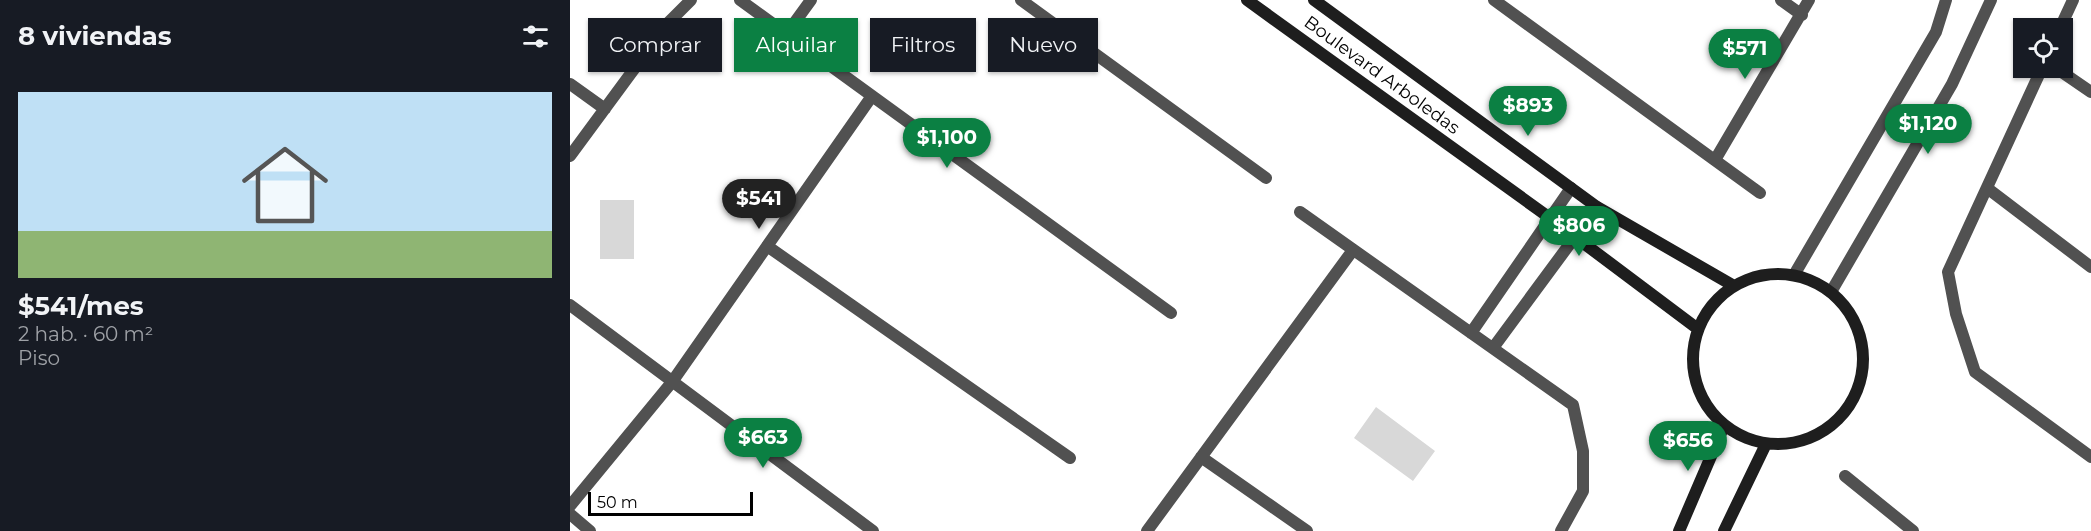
<!DOCTYPE html>
<html lang="es">
<head>
<meta charset="utf-8">
<style>
  body { margin:0; font-family:Montserrat,sans-serif; background:#20242c; color:#f1f3f6; height:100vh; display:flex; flex-direction:column; font-size:22px; white-space:nowrap }
  * { box-sizing:border-box; margin:0 }
  p { font-size:20px; color:#9ea1a6 }
  .icon { flex:none; width:33px; height:33px; fill:none; stroke:currentColor; stroke-width:2; stroke-linecap:round; stroke-linejoin:round }
  .map { position:relative; flex:1; overflow:hidden }
  .panel { display:flex; flex-direction:column; background:#171b24; width:570px }
  .panel>* { flex:none }
  .banner { position:absolute; left:18px; top:18px; width:570px; height:54px; display:flex; gap:12px }
  .tools { position:absolute; left:1443px; top:18px; display:grid; gap:12px }
  .tools a { display:grid; place-items:center; width:60px; height:60px; border-radius:0px; background:#171b24; box-shadow:0 2px 4px #0004; font-size:30px }
  .scale { position:absolute; left:18px; bottom:15px; width:165px; box-sizing:border-box; padding-left:6px; border:3px solid #000; border-top:0; font-size:16px; line-height:21px; white-space:nowrap; color:#000; -webkit-text-stroke:4px #fff; paint-order:stroke }
  .price { position:absolute; translate:-50% -51px; padding:0 14px; border-radius:21px; background:#0b8043; color:#fff; font-size:20px; line-height:39px; filter:drop-shadow(0 2px 3px #0008) }
  .price::after { content:''; position:absolute; left:50%; top:36px; width:18px; height:14px; margin-left:-9px; background:inherit; clip-path:polygon(0 0,100% 0,50% 100%) }
  .price.current { background:#222; color:#fff }
  ul { padding:0; list-style:none }
  li { display:grid; align-content:center; gap:12px; height:318px; padding:0 18px }
  li span { display:grid; place-items:center; height:186px; border-radius:0px; color:#555 }
  li>.icon { margin-inline-start:auto }
  span .icon { width:108px; height:108px; fill:#fffc; stroke-width:1 }
  li b { font-size:26px }
  h2 { display:flex; justify-content:space-between; align-items:center; height:72px; padding:0 18px; font-size:26px }
  .chip { padding:0 21px; border-radius:0px; background:#171b24; box-shadow:0 2px 4px #0004; font-size:21px; line-height:54px }
  .chip.current { background:#0b8043; color:#fff }
  main { display:flex; flex:1; min-height:0 }
  .map>svg:first-child { display:block }
</style>
</head>
<body>
<main>
<section class="panel">
<h2>8 viviendas<svg class="icon" aria-label="filters" viewBox="0 0 24 24"><path d="M4 7h16M4 17h16"/><circle cx="9" cy="7" r="2"/><circle cx="15" cy="17" r="2"/></svg></h2>
<ul>
<li><span style="background:linear-gradient(#bfe0f5 75%,#8fb573 0)"><svg class="icon" aria-label="home" viewBox="0 0 24 24"><path d="M3 11l9-7 9 7M6 9v11h12V9"/></svg></span><div><b>$541/mes</b><p>2 hab. · 60 m²</p><p>Piso</p></div></li>
</ul>
</section>
<div class="map">
<svg width="1521" height="531" viewBox="0 0 1521 531">
  <rect width="100%" height="100%" fill="#fff"/>
  <path fill="#d8d8d8" d="M30 200H64V259H30Z
    M806 407 865 451 843 481 784 438Z"/>
  <g fill="none" stroke-linecap="round" stroke-linejoin="round">
    <path stroke="#515151" stroke-width="12" d="M170 0 601 313
      M451 0 696 178
      M924 0 1190 193
      M1211 0 1232 15
      M1490 28 1503 0
      M217 33 241 0
      M1472 68 1378 272 1386 314 1405 372 1521 457
      M1486 68 1521 92
      M0 84 35 109
      M0 156 98 23 121 0
      M1145 160 1239 0
      M1417 188 1521 267
      M730 212 1003 405 1013 451V491L991 531
      M197 246 500 458
      M1224 275 1366 32 1376 0
      M1261 292 1382 84 1421 0
      M0 305 303 531
      M901 333 1001 188
      M923 348 1027 207
      M631 457 737 531
      M1275 476 1343 531
      M0 506 102 382 302 96
      M0 514 20 531
      M577 531 783 250"/>
    <path stroke="#1e1e1e" stroke-width="12" d="M677 0 980 218 1128 329
      M744 0 1027 207 1164 286
      M1123 359a85 85 0 1 1 170 0a85 85 0 1 1-170 0Z
      M1109 531 1154 426
      M1154 531 1196 444"/>
  </g>
  <g text-anchor="middle" dominant-baseline="central" stroke-width="5" stroke-linejoin="round" paint-order="stroke">
    <g font-size="18" fill="#000" stroke="#fff">
      <text transform="translate(812 75) rotate(36)">Boulevard Arboledas</text>
    </g>
  </g>
</svg>
<div class="tools">
<a><svg class="icon" aria-label="locate" viewBox="0 0 24 24"><circle cx="12" cy="12" r="6"/><path d="M12 2v4M12 18v4M2 12h4M18 12h4"/></svg></a>
</div>
<div class="scale">50 m</div>
<b class="price" style="left:1175px;top:80px">$571</b>
<b class="price" style="left:958px;top:137px">$893</b>
<b class="price" style="left:1358px;top:155px">$1,120</b>
<b class="price" style="left:377px;top:169px">$1,100</b>
<b class="price current" style="left:189px;top:230px">$541</b>
<b class="price" style="left:1009px;top:257px">$806</b>
<b class="price" style="left:193px;top:469px">$663</b>
<b class="price" style="left:1118px;top:472px">$656</b>
<div class="banner">
<a class="chip">Comprar</a>
<a class="chip current">Alquilar</a>
<a class="chip">Filtros</a>
<a class="chip">Nuevo</a>
</div>
</div>
</main>
</body>
</html>
